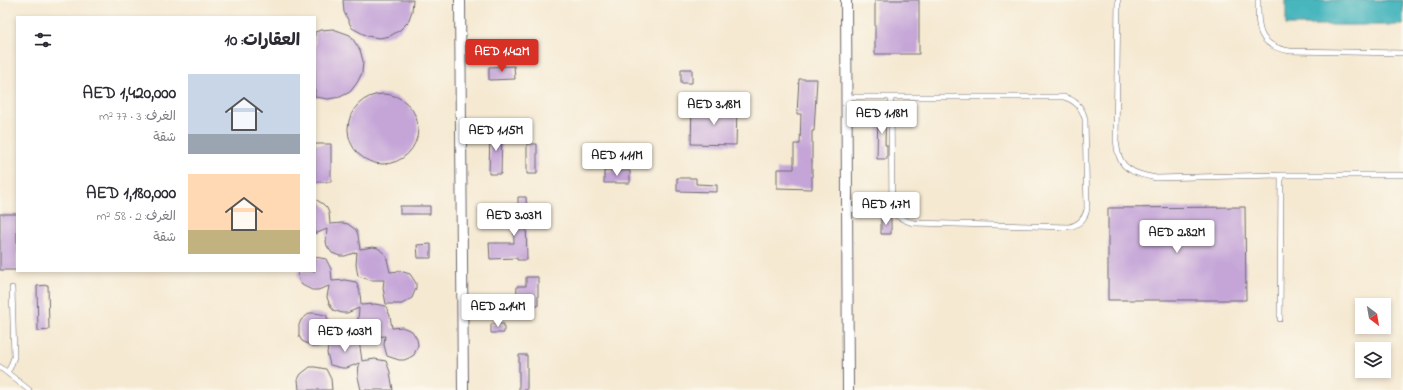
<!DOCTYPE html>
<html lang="ar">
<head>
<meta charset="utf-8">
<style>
  body { margin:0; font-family:"Indie Flower","Playpen Sans Arabic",sans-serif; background:#f2f2f3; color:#2b2b33; direction:rtl; height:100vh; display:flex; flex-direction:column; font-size:15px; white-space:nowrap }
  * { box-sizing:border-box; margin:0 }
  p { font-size:13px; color:#7c7c81 }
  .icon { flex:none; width:22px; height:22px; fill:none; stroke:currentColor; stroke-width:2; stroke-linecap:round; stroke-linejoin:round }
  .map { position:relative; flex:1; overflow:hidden; direction:ltr }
  .drawer { position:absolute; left:16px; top:16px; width:300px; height:256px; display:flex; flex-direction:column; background:#fff; border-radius:0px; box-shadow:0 2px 6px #0003; direction:rtl }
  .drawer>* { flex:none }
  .needle { width:26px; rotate:149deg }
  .fabs { position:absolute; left:1355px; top:298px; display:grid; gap:8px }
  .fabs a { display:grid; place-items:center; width:36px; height:36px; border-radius:0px; background:#fff; box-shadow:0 2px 6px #0003; font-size:20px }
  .price { position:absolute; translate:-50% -34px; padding:0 9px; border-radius:4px; background:#fff; color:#222; font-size:13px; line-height:26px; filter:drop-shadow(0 1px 2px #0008) }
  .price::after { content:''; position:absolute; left:50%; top:24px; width:12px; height:9px; margin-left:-6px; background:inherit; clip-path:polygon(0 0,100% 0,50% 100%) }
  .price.on { background:#d93025; color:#fff }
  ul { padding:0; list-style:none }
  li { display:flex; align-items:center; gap:12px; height:100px; padding:0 16px }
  li span { display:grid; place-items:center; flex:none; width:112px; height:80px; border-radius:0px; color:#555 }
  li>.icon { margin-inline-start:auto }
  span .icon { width:48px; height:48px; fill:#fffc; stroke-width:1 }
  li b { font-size:17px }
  h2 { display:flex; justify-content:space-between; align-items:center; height:48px; padding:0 16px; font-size:17px }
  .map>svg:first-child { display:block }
</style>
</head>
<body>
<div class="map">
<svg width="1403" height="390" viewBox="0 0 1403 390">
  <rect width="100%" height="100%" fill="#fbf7ec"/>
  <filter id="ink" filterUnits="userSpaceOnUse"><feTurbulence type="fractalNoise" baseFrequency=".025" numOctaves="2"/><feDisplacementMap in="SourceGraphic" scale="8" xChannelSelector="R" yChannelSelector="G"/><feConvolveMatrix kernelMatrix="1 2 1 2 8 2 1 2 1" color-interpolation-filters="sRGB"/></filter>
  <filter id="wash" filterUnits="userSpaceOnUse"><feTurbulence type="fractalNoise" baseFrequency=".012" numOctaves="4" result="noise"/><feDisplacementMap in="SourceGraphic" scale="16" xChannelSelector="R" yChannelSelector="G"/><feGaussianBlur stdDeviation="0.9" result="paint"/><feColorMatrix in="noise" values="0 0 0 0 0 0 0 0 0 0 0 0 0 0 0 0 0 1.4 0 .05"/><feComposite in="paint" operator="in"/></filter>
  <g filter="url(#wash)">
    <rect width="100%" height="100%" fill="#f5e9d2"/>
    <path fill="#46b6bd" stroke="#346c7c" d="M1286 0H1403V25H1286Z"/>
    <g id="blocks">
      <path fill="#c5a5d8" d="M343 0H413L412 11 408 22 400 30 390 36 379 38 367 36 352 28 344 12Z
        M875 0H919V54H875Z
        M333 29 350 35 360 50 363 61 362 73 357 83 350 92 340 97 328 99 315 97V32L321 30Z
        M514 66 515 79 489 80V67Z
        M681 69H692V83H681Z
        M799 79H817L814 131H812V189L777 188V169H794V144H800L801 114H797Z
        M348 129a35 35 0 1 1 70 0a35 35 0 1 1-70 0Z
        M692 106 737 107 736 145 691 144Z
        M878 108H886L885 145H887V159H877Z
        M490 129H502L501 174H489Z
        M315 144H331V182H315Z
        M527 144H537V174H527Z
        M604 171H630V183H604Z
        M677 178H696V184L717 185V192L677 191Z
        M518 197H526L527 220H526L527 260H517V258L490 259 489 243H514L513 214H518Z
        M315 199 323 204 327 208 329 213 330 224 343 223 348 224 356 230 358 235 360 249 373 247 378 248 386 255 390 272 400 271 410 274 416 283V288L412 298 402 304H386L383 288 384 280H370L358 276 356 265 357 252 345 256H340L332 253 327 246 326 241 327 229 315 234Z
        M400 206H430V214H400Z
        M1245 207 1246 300H1108V208Z
        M0 214H17V270H0Z
        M881 218H891V234H881Z
        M431 244V258H418L417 245Z
        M315 257 326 259 331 269 332 281 345 280 356 282 360 292 361 305 375 304 386 306 390 316 392 328 402 327 412 331 417 339 418 345 414 355 409 358 404 360H399L387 356 384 345 385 336 372 337 360 333 358 321 359 308 347 313H342L333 310 329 303 327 297 329 286 318 290H312L302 285 299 280 297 271H315Z
        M526 277H538V306L516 307 517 286H526Z
        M48 285 49 330 38 331 37 286Z
        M310 313H315L326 315 331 325 332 337 345 335 356 337 360 347 362 361 375 359 386 361 390 372 393 390H361L358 377 359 363 347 368H342L330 365 327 353 329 342 318 346H312L302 341 299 336V325L301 320Z
        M491 324H504V333H491Z
        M519 355H527V390H519Z
        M310 367H315L326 369 331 379 332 390H299L298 379 301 374Z"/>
    </g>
  </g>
  <g filter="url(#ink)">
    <use href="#blocks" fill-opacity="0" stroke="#6c6870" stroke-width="1"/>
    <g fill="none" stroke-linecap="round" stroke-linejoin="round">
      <defs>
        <path id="service" d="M1118 0 1116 140C1117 145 1117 151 1119 156 1124 172 1142 175 1156 178L1281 175H1403
          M1258 0C1258 28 1257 46 1290 51L1403 53
          M846 97H1064C1075 100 1082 107 1085 119L1087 209C1085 219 1079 225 1069 227L914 223C903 221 896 214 886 211L846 209
          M891 97 892 213
          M1280 319 1281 175
          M0 367 29 390
          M7 372 10 368 14 357 12 288"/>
        <path id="minor" d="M460 0 463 390
          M846 0 848 390"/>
      </defs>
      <use href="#service" stroke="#6c6870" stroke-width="6"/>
      <use href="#minor" stroke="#6c6870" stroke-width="12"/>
      <use href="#service" stroke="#fff" stroke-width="5"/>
      <use href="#minor" stroke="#fff" stroke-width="10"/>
    </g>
  </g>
</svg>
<div class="fabs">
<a><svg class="needle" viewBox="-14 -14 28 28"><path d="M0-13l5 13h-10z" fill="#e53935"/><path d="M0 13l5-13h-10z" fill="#7c7c81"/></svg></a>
<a><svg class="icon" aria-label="layers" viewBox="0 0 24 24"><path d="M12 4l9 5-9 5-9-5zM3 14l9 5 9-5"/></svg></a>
</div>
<b class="price on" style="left:502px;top:73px">AED 1.42M</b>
<b class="price" style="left:714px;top:126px">AED 3.18M</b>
<b class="price" style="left:882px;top:135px">AED 1.18M</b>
<b class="price" style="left:496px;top:152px">AED 1.15M</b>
<b class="price" style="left:617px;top:177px">AED 1.11M</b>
<b class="price" style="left:886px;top:226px">AED 1.7M</b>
<b class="price" style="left:514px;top:237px">AED 3.03M</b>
<b class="price" style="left:1177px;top:254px">AED 2.82M</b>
<b class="price" style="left:498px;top:328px">AED 2.14M</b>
<b class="price" style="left:345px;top:353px">AED 1.03M</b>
<section class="drawer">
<h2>العقارات: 10<svg class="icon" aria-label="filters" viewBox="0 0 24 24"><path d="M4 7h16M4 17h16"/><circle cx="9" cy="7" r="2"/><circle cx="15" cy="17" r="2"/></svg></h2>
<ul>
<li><span style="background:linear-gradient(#c9d6e8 75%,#9aa5b1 0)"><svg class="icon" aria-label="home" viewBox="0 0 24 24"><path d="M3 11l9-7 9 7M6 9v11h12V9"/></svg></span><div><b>AED 1,420,000</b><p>الغرف: 3 · 77 m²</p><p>شقة</p></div></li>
<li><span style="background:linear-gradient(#ffd9b3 70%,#c2b280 0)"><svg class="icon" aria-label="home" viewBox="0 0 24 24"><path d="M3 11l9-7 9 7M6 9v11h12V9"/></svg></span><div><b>AED 1,180,000</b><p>الغرف: 2 · 58 m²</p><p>شقة</p></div></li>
</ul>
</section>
</div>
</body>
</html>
